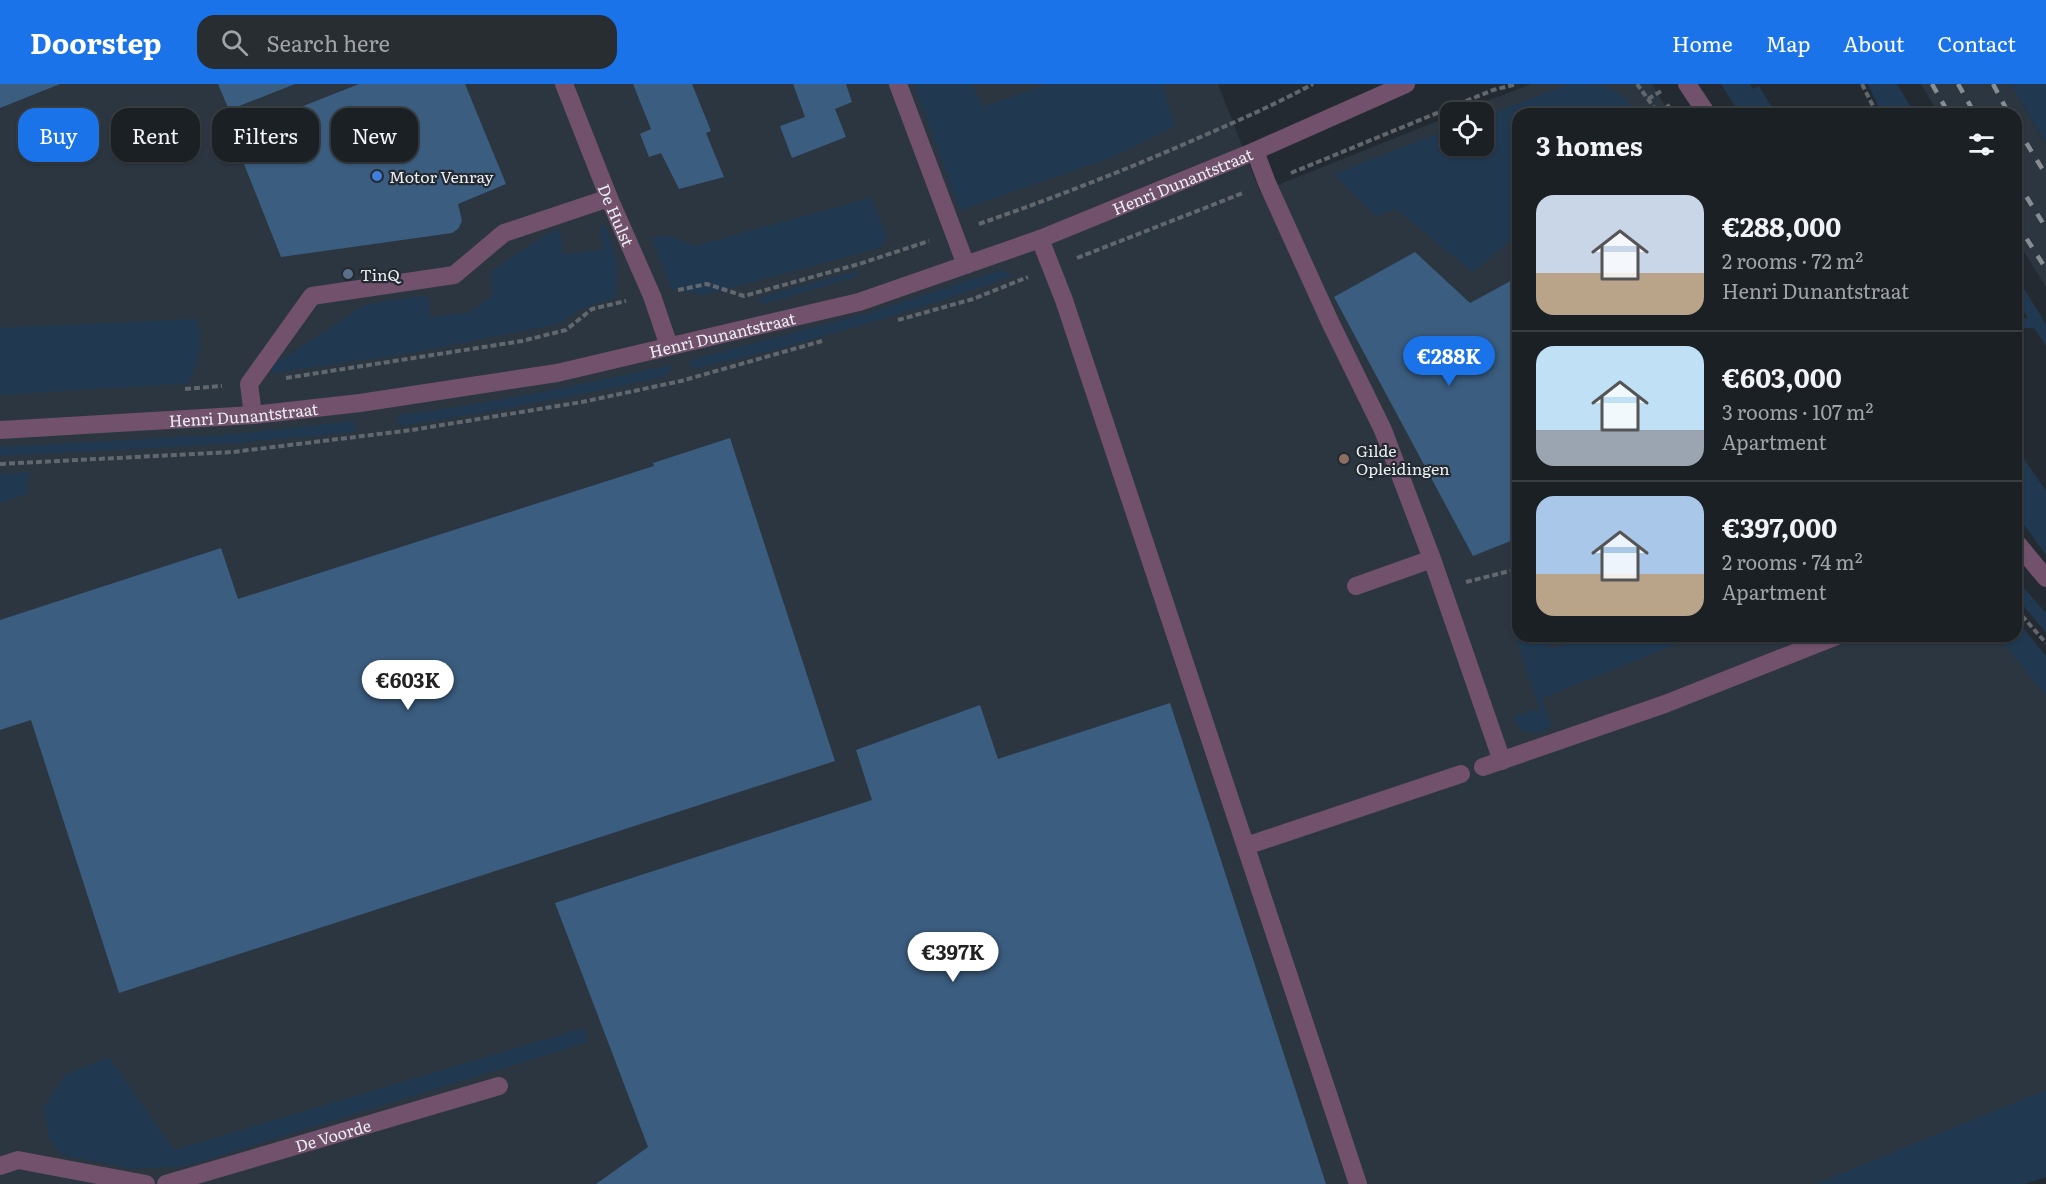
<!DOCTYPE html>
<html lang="en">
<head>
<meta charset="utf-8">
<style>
  body { margin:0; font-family:Literata,serif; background:#282d32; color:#f1f3f6; height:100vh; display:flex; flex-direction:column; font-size:22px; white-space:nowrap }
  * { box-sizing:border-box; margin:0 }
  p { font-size:20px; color:#a0a3a7 }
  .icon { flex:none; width:33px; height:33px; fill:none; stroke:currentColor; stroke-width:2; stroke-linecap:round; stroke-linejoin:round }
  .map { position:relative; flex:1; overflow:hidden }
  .panel { position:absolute; left:1512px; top:24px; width:510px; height:534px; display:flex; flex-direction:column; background:#1b2025; border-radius:18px; box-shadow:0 2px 4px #0004,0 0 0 2px #393e42 }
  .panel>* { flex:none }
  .top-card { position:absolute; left:18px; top:24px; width:570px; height:54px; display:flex; gap:12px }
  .fabs { position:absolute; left:1440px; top:18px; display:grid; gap:12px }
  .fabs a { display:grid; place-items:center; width:54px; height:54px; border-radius:12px; background:#1b2025; box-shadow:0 2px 4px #0004,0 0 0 2px #393e42; font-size:30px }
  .price { position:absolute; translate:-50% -51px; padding:0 14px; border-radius:21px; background:#fff; color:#222; font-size:20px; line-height:39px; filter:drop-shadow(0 2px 3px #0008) }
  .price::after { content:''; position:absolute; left:50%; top:36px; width:18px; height:14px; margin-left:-9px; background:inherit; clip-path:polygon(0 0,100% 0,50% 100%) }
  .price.on { background:#1a73e8; color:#fff }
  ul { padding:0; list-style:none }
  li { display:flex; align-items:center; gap:18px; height:150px; padding:0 24px }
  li+li { border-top:2px solid #393e42 }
  li span { display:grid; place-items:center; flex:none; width:168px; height:120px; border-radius:18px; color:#555 }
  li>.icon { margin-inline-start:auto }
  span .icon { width:72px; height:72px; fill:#fffc; stroke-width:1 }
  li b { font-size:26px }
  h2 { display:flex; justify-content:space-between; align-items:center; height:72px; padding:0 24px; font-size:26px }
  .chip { padding:0 21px; border-radius:18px; background:#1b2025; box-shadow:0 2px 4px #0004,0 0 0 2px #393e42; font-size:21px; line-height:54px }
  .chip.on { background:#1a73e8; color:#fff }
  header { display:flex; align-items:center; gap:36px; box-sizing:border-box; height:84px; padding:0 30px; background:#1a73e8; color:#fff }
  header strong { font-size:28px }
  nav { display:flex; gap:33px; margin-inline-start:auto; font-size:21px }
  .search { width:420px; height:54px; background:#282d32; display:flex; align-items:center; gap:15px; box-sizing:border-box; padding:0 21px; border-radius:18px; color:#a0a3a7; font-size:22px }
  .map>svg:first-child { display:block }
</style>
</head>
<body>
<header>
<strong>Doorstep</strong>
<div class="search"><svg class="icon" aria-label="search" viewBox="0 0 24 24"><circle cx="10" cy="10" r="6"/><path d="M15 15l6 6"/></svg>Search here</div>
<nav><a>Home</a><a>Map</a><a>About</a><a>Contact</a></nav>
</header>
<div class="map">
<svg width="2046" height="1100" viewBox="0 0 2046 1100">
  <rect width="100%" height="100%" fill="#242a31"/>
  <path fill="#2b3641" d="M0 0H1218L1260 108 1450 32V62H1484V28H1459L1531 0H1652L1670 30H1518V552H2007L2046 594V1071L1968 1100H0Z
    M1921 0H2011L2046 60V203L2016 155V30H1939Z"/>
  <path fill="#203951" d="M914 0H972L983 23 1047 0H1162L1175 42 1110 74 960 126Z
    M1569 0C1605 0 1616 0 1637 30H1518V150L1473 188 1396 125 1376 132 1334 90 1450 45V62H1484V33Z
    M1721 0H1750L1753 5 1759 2 1776 30H1740Z
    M1868 0H1897L1915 30H1882Z
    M2011 0H2046V60Z
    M870 114 887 152 880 164 703 211 671 205 652 155 666 151 695 162Z
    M600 141H605C615 169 621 185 614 215L600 218 581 225 558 240 410 269 273 289 271 282 363 222 390 216 428 212 430 233 468 229 493 211 491 187 546 151 560 145 563 170 603 166Z
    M861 186 856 193 759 221 761 213Z
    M1001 186 1014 191C909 229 801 261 692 285L690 276 872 228Z
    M2016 192 2046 240V262L2034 244H2016V235L2028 234 2016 215Z
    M197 235C203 261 199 275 189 299L0 311V244Z
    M673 281 668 291C580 313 489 327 399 342L398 331C491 320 582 300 673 281Z
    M354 337 356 348 224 360 0 372V363L236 350Z
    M2016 363 2046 407V471L2016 430Z
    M29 388 26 410 0 419V390Z
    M2016 504H2024L2046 529V549L2016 513Z
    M2016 535 2046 572V612L1997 552H2016Z
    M1537 552H1546L1551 565 1585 554V552H1697L1542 614 1552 642 1539 649 1521 647 1513 633 1540 625 1517 557Z
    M584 944 588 958 186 1082 133 1085 62 1071 49 1055 44 1023 65 991 109 973 174 1066Z
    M2046 1006V1093L2025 1100H1816Z"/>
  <path fill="#3b5d7f" d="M0 0H60L0 24Z
    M218 0H295L229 26Z
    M359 0H465L506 100 458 120 462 137 458 145 452 149 281 173 238 65 216 74 210 59Z
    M633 0H692L711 47 706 49 724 93 679 105 661 69 649 73 640 50 651 45Z
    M793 0H846L852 18 835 25 846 53 792 74 780 42 805 33Z
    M1415 168 1470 219 1518 193V454L1473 472 1334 213Z
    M730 354 835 677 119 909 31 636 0 646V536L221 464 238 515 654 382 653 379Z
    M1170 619 1326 1100H596L648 1063 555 819 872 716 856 666 980 621 998 675Z"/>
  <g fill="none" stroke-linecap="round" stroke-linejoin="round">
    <path stroke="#62676d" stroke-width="4" stroke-dasharray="6 3" stroke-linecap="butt" d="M1637 0 1658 29
      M1862 0 1877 30
      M1648 15 1663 6
      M1658 29 1670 21
      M1291 89 1493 6 1517 0
      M979 140C1056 113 1131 84 1205 51 1242 35 1278 19 1313 0
      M1077 174 1243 109
      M678 206 707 200 744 212 859 180 929 157
      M898 236 973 215 1028 193
      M286 294 522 257 566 246 592 225 626 217
      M185 305 222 302
      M0 380 233 368 412 346 582 318 681 297 822 257
      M1466 498 1518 485
      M2016 525 2046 559"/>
    <path stroke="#71516b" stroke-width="18" d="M898 0 966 181
      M1255 67 1267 99 1331 240 1383 346 1432 475 1502 677
      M1040 155 1064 216 1358 1100
      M253 331 249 300 312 212 454 191 504 149 609 114
      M1356 502 1432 475
      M1483 683 1665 620 1837 552
      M1246 762 1461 690"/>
    <g stroke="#71516b" stroke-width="18">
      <path id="s1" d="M564 0 609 114 652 212 669 262"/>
      <path d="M1687 0 1707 30"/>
      <path d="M2016 458 2046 494"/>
      <path d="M0 1082 18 1076 146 1100"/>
      <path id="s2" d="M166 1100 499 1002"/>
    </g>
    <path stroke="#71516b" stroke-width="18" id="s3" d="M0 346 253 331 360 319 557 289 859 218 1040 155 1255 67 1406 0"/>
    <path stroke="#878d92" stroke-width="4.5" stroke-dasharray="10 10" stroke-linecap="butt" d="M1932 0 1949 30
      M1958 0 1975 30
      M1993 0 2009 30
      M2016 42 2046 91
      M2016 96 2046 144
      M2016 138 2046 185"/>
  </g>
  <circle fill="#3f7fe0" stroke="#242a31" stroke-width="2" cx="377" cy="92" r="6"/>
  <circle fill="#5c6f8a" stroke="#242a31" stroke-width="2" cx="348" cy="190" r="6"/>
  <circle fill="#8d6e63" stroke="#242a31" stroke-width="2" cx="1344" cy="375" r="6"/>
  <g text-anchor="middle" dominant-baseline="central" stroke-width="4.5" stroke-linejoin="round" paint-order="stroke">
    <g font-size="16" fill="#e9eef2" stroke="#242a31" text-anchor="start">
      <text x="389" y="92">Motor Venray</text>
      <text x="360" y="190">TinQ</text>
      <text x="1356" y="366">Gilde<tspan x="1356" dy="18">Opleidingen</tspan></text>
    </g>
    <g font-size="16" fill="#e9eef2" stroke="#242a31">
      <text stroke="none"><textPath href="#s3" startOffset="1216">Henri Dunantstraat</textPath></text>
      <text stroke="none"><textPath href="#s1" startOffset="141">De Hulst</textPath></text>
      <text stroke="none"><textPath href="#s3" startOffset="730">Henri Dunantstraat</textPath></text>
      <text stroke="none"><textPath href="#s3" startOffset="244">Henri Dunantstraat</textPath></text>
      <text stroke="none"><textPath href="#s2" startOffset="174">De Voorde</textPath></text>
    </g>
  </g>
</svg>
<div class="fabs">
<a><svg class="icon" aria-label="locate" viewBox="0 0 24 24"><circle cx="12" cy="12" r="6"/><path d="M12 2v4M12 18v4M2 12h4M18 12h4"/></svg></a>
</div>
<b class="price on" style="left:1449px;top:303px">€288K</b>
<b class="price" style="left:408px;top:627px">€603K</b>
<b class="price" style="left:953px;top:899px">€397K</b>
<div class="top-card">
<a class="chip on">Buy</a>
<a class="chip">Rent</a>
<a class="chip">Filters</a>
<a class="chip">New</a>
</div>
<section class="panel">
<h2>3 homes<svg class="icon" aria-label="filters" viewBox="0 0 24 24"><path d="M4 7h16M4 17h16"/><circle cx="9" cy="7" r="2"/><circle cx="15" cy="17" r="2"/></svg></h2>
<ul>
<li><span style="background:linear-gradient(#c9d6e8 65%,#b9a48a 0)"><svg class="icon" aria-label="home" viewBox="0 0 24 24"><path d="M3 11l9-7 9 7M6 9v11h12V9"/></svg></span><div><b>€288,000</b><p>2 rooms · 72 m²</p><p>Henri Dunantstraat</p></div></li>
<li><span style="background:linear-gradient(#bfe0f5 70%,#9aa5b1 0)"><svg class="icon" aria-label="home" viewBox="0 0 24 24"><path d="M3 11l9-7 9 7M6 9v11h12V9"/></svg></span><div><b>€603,000</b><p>3 rooms · 107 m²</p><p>Apartment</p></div></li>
<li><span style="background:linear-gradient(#a9c7e8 65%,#b9a48a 0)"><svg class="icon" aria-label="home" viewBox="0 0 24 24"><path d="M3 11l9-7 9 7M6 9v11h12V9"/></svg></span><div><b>€397,000</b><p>2 rooms · 74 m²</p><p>Apartment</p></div></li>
</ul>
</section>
</div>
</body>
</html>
